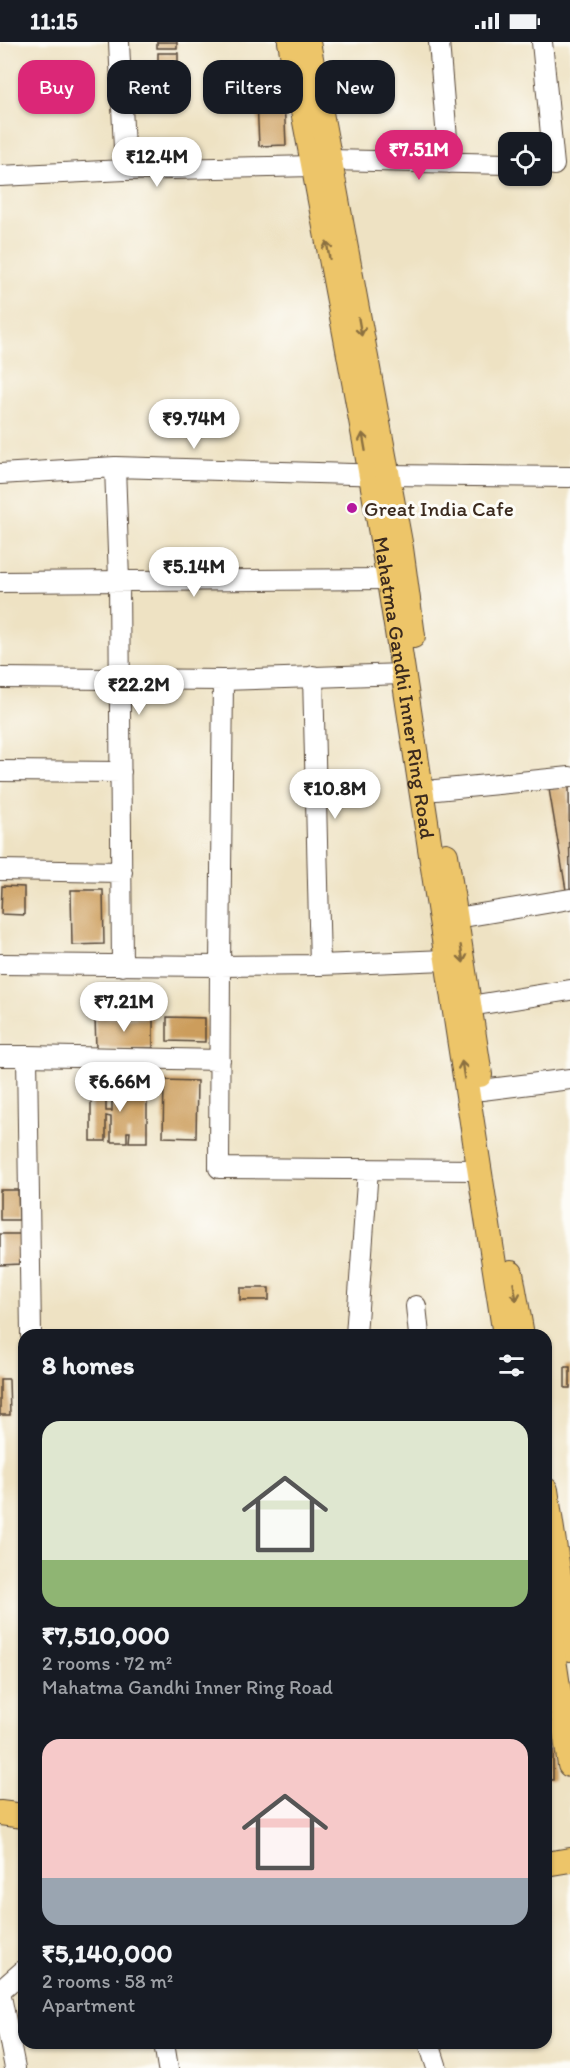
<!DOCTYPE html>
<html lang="en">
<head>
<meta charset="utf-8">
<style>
  body { margin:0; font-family:Itim,sans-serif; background:#242831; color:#f1f3f6; height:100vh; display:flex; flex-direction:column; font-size:22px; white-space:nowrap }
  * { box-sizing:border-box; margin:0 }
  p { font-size:20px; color:#9ea1a6 }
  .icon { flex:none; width:33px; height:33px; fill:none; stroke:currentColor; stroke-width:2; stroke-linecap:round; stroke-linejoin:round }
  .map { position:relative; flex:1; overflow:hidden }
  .sheet { position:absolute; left:18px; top:1287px; width:534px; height:720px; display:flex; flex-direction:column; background:#171b24; border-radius:18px; box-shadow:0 2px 4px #0004 }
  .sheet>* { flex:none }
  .guide { position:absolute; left:18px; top:18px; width:534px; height:54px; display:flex; gap:12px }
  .tools { position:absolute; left:498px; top:90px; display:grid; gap:12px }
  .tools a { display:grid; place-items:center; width:54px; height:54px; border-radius:12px; background:#171b24; box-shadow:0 2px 4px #0004; font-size:30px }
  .price { position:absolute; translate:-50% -51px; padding:0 14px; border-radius:21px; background:#fff; color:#222; font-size:20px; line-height:39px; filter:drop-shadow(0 2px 3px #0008) }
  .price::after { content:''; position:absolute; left:50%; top:36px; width:18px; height:14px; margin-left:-9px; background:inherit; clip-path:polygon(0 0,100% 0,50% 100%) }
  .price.on { background:#db2777; color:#fff }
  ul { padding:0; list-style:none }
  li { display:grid; align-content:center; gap:12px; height:318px; padding:0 24px }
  li span { display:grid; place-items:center; height:186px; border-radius:18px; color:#555 }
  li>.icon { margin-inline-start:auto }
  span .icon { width:108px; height:108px; fill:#fffc; stroke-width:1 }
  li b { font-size:26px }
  h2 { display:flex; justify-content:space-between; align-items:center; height:72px; padding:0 24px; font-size:26px }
  .chip { padding:0 21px; border-radius:18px; background:#171b24; box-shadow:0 2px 4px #0004; font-size:21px; line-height:54px }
  .chip.on { background:#db2777; color:#fff }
  .status { display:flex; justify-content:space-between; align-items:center; height:42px; padding:0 30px; background:#171b24; direction:ltr }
  .status svg { height:16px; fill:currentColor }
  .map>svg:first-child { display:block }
</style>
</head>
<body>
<div class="status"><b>11:15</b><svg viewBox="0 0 49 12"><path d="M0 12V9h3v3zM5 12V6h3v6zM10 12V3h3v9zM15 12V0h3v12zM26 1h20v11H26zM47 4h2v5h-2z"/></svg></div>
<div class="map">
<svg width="570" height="2026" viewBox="0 0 570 2026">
  <rect width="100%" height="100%" fill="#fdfcf7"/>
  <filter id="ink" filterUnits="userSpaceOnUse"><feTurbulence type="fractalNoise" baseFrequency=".0167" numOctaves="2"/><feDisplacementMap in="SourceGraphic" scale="12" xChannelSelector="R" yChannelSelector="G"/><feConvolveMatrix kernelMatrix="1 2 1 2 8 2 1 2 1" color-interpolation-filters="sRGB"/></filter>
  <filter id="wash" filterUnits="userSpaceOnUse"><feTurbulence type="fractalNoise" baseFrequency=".008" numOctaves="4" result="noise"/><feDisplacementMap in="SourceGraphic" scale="24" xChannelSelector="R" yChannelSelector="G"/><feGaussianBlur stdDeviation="1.35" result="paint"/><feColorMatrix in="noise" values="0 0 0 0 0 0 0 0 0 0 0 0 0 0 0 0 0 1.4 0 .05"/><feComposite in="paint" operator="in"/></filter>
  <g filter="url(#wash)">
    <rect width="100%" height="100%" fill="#eee2c3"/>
    <g id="blocks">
      <path fill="#cc9d5b" d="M157 0H177V6H157Z
        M158 11H178V28L158 29Z
        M284 56 286 103 259 104 257 57Z
        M569 744 570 847 566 848 549 747Z
        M2 844 24 845V873L1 872Z
        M71 848H103L104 902 72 903Z
        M167 975 205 976V1000L167 999Z
        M95 976H153V1006H96Z
        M164 1038 197 1039 196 1096 163 1095Z
        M91 1043H106V1069H112V1043H128V1047H130V1043H147V1100H129L130 1090H127V1100H111V1075L106 1074V1099H91Z
        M0 1148H18L19 1178H0Z
        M0 1192H21V1222L0 1223Z
        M240 1246H269V1258H240Z
        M565 1325H570V1346H565Z
        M0 1337H9L10 1373H0Z
        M546 1665 551 1694 546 1695Z
        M546 1708H553V1738H546Z"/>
    </g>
  </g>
  <g filter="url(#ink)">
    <use href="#blocks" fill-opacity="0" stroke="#564637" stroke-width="1.5"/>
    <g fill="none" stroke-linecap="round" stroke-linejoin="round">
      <defs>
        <path id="minor" d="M119 0 125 128
          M439 0 449 121
          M542 0 554 123
          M330 118 508 122
          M0 134 125 128 313 124
          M115 425 119 538 122 924
          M0 432 115 425 387 433 570 435
          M0 540 387 537
          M313 634 320 923
          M0 636 223 638 220 924 0 922
          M223 638 403 632
          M0 729 121 730
          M436 748 570 735
          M0 828 122 830
          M457 876 570 857
          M446 918 320 923 220 924 219 1126 478 1128
          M470 964 570 948
          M0 1014H27
          M482 1048 570 1037
          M416 1264 419 1293
          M31 1293 27 1014 220 1018
          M356 1293 368 1127
          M0 1949 15 2026
          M0 1949 24 1928
          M164 2001 168 2026
          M429 2001 437 2026"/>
        <g id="major">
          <path id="s1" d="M290 0C327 198 367 397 398 596 434 828 468 1061 505 1293"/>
          <path d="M308 0 401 506 413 594"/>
          <path d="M446 813 480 1033"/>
          <path d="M511 1231 522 1293"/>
          <path d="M546 1448 570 1607"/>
          <path d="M546 1565 570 1723"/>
          <path d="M0 1771 24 1774"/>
          <path d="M546 1822 570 1818"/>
        </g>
      </defs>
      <use href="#minor" stroke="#564637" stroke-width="22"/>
      <use href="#major" stroke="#564637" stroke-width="26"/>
      <use href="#minor" stroke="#fff" stroke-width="20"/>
      <use href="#major" stroke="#edc569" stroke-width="24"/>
    </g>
    <defs><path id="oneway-shaft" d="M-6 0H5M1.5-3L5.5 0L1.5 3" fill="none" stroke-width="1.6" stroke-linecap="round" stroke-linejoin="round" transform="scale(1.5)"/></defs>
    <g stroke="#8b7040">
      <use href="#oneway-shaft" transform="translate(328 208) rotate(-100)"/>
      <use href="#oneway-shaft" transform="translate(360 285) rotate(80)"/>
      <use href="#oneway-shaft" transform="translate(364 400) rotate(-100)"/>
      <use href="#oneway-shaft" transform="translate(462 912) rotate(81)"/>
      <use href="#oneway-shaft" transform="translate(463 1028) rotate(-99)"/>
      <use href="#oneway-shaft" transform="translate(515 1250) rotate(80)"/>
    </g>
  </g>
  <circle fill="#b5179e" stroke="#fdfcf7" stroke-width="2" cx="352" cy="466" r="6"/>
  <g text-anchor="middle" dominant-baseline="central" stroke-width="6" stroke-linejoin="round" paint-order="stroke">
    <g font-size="21" fill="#3b2a1e" stroke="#fdfcf7" text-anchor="start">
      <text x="364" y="466">Great India Cafe</text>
    </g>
    <g font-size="21" fill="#3b2a1e" stroke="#fdfcf7">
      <text stroke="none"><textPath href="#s1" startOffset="656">Mahatma Gandhi Inner Ring Road</textPath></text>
    </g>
  </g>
</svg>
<div class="tools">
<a><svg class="icon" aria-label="locate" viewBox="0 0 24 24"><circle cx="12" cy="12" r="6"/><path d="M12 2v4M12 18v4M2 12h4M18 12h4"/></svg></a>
</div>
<b class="price on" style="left:419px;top:139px">₹7.51M</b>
<b class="price" style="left:157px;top:146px">₹12.4M</b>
<b class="price" style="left:194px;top:408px">₹9.74M</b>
<b class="price" style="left:194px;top:556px">₹5.14M</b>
<b class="price" style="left:139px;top:674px">₹22.2M</b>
<b class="price" style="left:335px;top:778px">₹10.8M</b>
<b class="price" style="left:124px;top:991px">₹7.21M</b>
<b class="price" style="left:120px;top:1071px">₹6.66M</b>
<div class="guide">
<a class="chip on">Buy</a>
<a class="chip">Rent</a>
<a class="chip">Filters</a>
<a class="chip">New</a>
</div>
<section class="sheet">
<h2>8 homes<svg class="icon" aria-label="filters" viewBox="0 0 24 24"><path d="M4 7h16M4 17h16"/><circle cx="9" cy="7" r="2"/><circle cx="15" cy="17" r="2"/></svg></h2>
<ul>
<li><span style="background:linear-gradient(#dfe7d0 75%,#8fb573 0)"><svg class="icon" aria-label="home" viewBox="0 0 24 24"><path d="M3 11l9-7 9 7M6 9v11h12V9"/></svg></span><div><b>₹7,510,000</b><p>2 rooms · 72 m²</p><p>Mahatma Gandhi Inner Ring Road</p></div></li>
<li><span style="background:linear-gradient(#f6c9c9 75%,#9aa5b1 0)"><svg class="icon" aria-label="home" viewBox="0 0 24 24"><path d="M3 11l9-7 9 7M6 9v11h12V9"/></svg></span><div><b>₹5,140,000</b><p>2 rooms · 58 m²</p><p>Apartment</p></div></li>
</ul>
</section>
</div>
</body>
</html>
